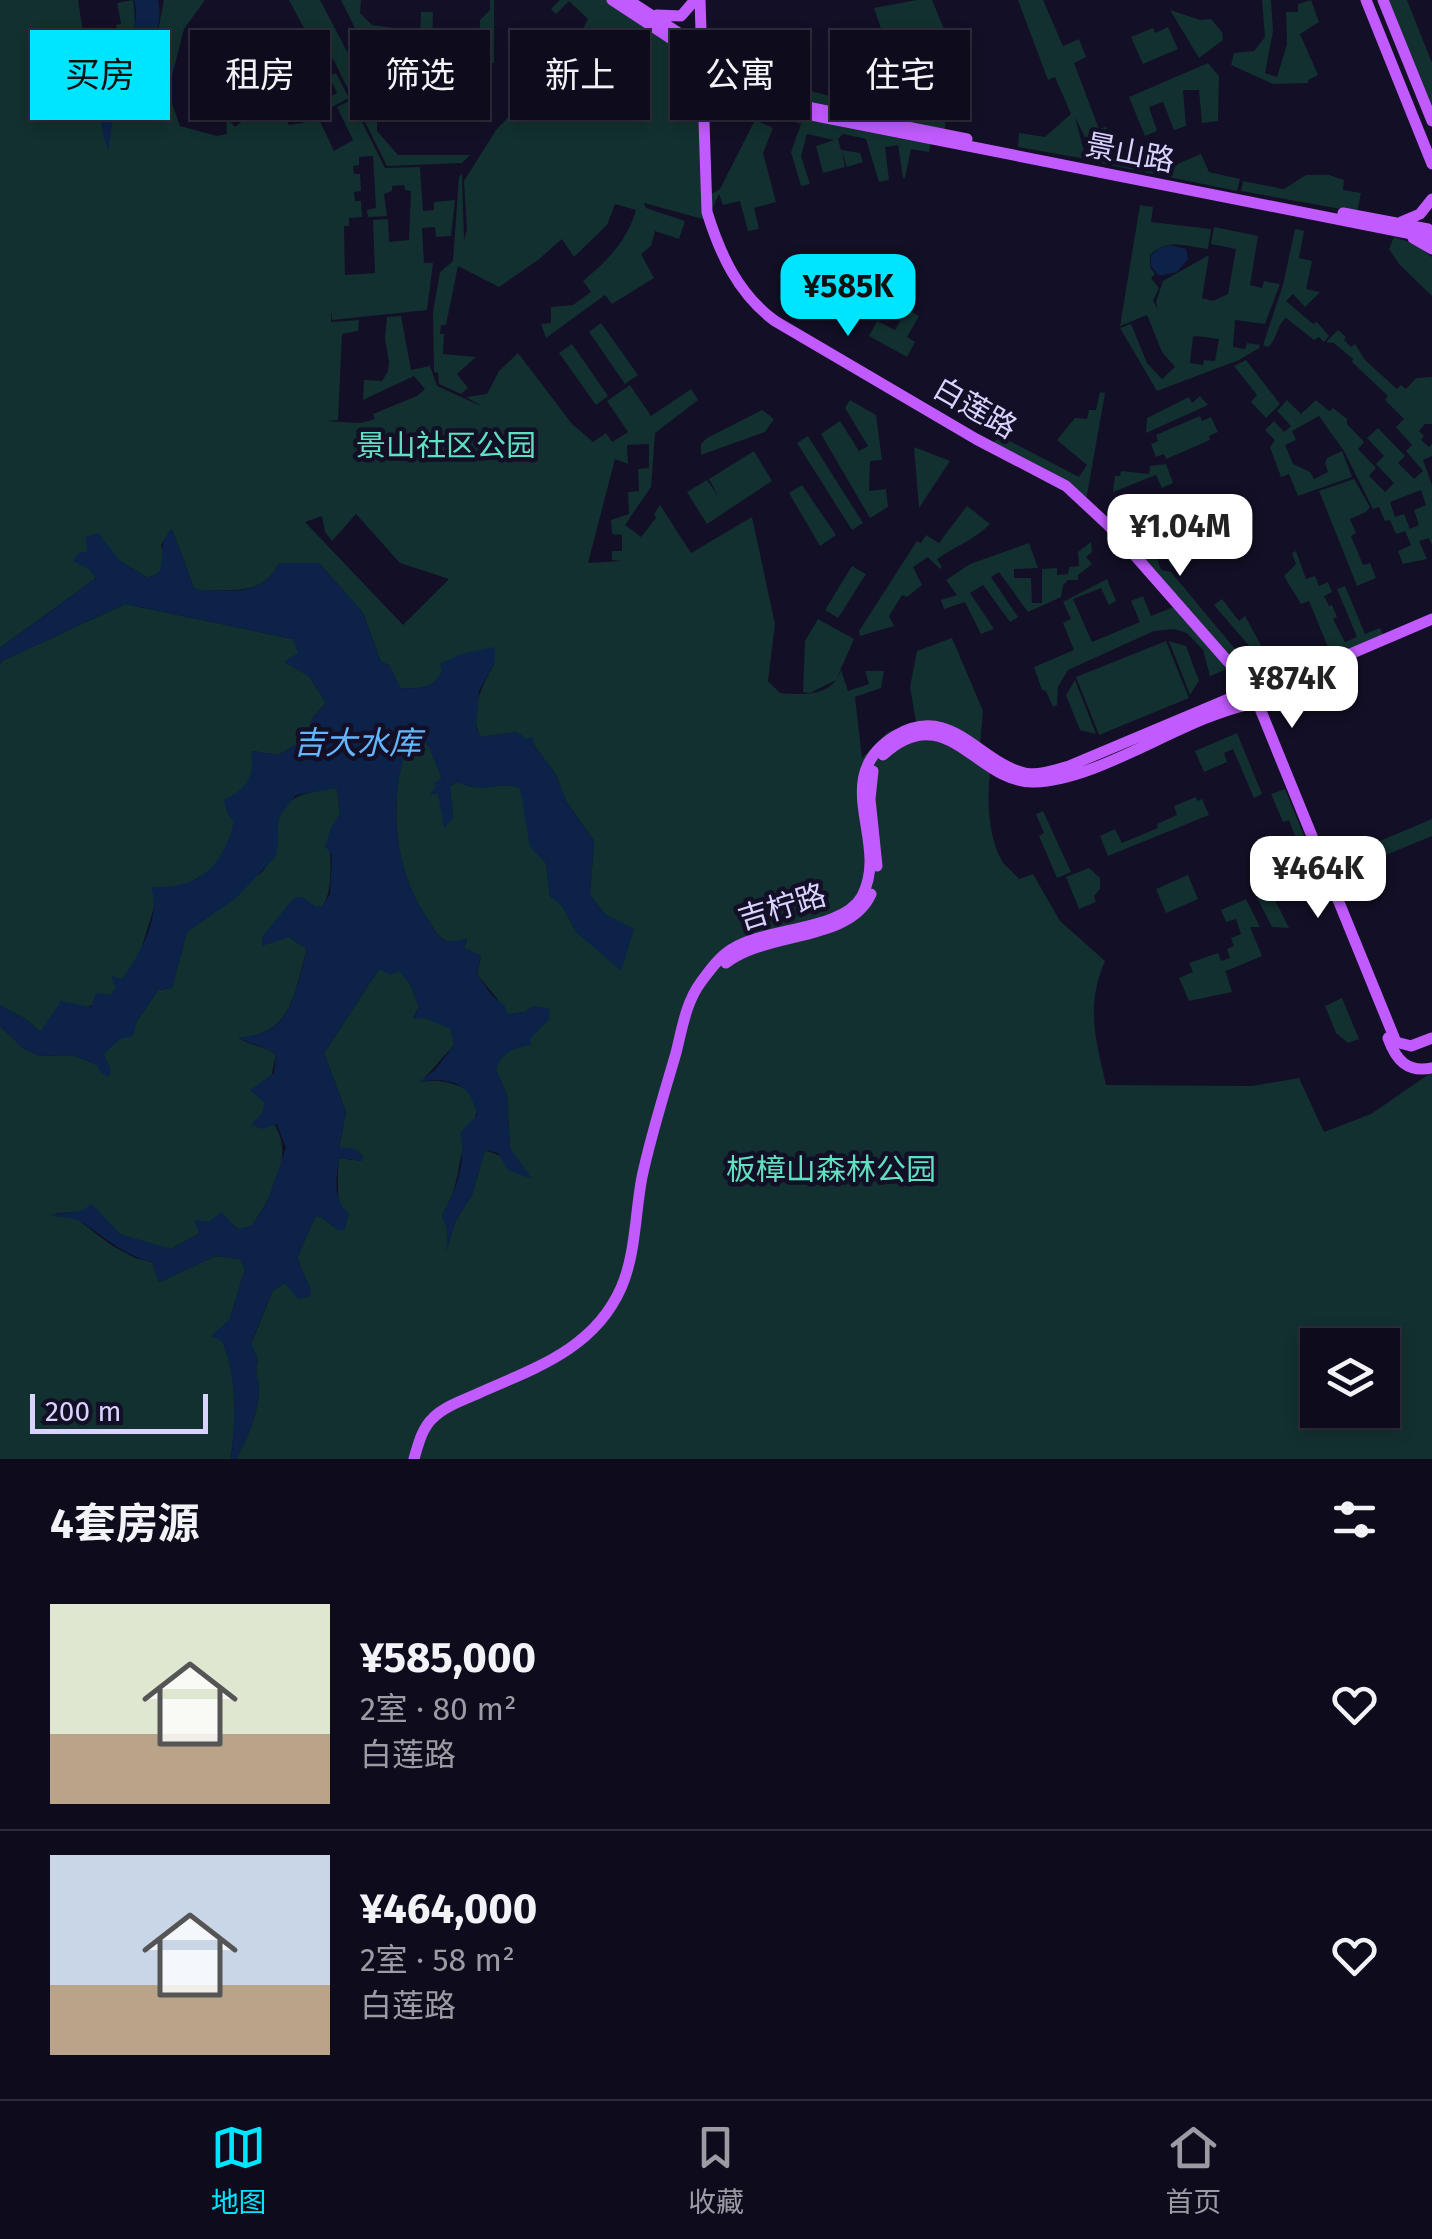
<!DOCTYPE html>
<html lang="zh">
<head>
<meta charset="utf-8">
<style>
  body { margin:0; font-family:"Fira Sans","Noto Sans SC",sans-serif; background:#171425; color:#f1f3f6; height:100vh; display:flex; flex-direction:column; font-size:38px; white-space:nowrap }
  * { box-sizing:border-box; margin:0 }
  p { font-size:32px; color:#9b9ba3 }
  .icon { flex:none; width:55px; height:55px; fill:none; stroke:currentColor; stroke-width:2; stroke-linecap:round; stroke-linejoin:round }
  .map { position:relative; height:1459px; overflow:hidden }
  .details { display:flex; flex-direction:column; background:#0e0b1c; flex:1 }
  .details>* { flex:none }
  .guide { position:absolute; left:30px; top:30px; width:1372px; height:90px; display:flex; gap:20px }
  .fabs { position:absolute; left:1300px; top:1328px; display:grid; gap:20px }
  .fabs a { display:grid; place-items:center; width:100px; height:100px; border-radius:0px; background:#0e0b1c; box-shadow:0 5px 15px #0003,0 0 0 2px #2e2b3b; font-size:50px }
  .scale { position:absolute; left:30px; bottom:25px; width:178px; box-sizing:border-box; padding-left:10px; border:5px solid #d9d4ff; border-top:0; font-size:28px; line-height:35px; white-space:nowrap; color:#d9d4ff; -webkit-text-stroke:8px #130f26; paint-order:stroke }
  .price { position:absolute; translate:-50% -85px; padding:0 22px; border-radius:20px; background:#fff; color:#222; font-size:32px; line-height:65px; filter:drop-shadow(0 2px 5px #0008) }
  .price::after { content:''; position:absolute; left:50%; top:60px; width:30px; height:22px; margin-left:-15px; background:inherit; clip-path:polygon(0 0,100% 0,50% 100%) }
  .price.current { background:#00e5ff; color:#111 }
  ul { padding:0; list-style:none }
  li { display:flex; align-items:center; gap:30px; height:250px; padding:0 50px }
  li+li { border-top:2px solid #2e2b3b }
  li span { display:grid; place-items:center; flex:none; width:280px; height:200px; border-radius:0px; color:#555 }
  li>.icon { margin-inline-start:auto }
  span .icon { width:120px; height:120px; fill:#fffc; stroke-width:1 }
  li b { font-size:42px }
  h2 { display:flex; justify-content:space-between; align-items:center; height:120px; padding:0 50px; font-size:42px }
  .chip { padding:0 35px; border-radius:0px; background:#0e0b1c; box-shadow:0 5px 15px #0003,0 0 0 2px #2e2b3b; font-size:35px; line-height:90px }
  .chip.current { background:#00e5ff; color:#111 }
  .menu { display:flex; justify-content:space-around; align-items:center; height:140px; border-top:2px solid #2e2b3b; background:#0e0b1c; font-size:28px; color:#9b9ba3 }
  .menu a { display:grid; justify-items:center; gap:5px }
  .menu .current { color:#00e5ff }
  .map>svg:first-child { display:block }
</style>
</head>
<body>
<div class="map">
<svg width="1432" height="1459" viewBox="0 0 1432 1459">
  <rect width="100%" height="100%" fill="#130f26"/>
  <path fill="#12302f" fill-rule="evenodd" d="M0 0H78L90 77 151 67 164 0H205L184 29 168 92 180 126 217 136 227 134 226 116 235 127 244 120 238 108 249 110 251 104 259 99 267 114 271 113 275 120 284 116 289 125 303 123 302 118 325 106 323 101 337 93 329 76 336 73 349 98 317 115 334 151 353 140 337 107 351 100 385 168 420 167 423 211 434 210V202L455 200 451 236 436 237 435 227 422 228 424 263H433L427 310 332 320 331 309V322L359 320 358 331 342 334 338 420 326 421 361 423 375 419 373 414 417 396 425 389 414 376 363 400 364 380 382 381 388 371 389 362 385 339 387 317 401 316 411 370 430 366 437 386 483 407 466 397 487 394 499 371 518 353 572 424 593 442 606 433 612 442 628 432 607 401 630 385 651 416 691 389 698 400 655 433 651 487 625 525 641 537 656 518 654 514 660 505 691 553 752 517 775 624 768 681 780 693C804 695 832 697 841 670L848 691 869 684 865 671H884L881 688 855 697 862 758 888 732 916 722 910 687 917 651 952 638 983 711 980 746 993 756C986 785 986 834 1002 861 1006 867 1014 873 1019 879L1033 874 1060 921 1105 961C1085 1007 1096 1039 1106 1085L1252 1086 1299 1078 1324 1132 1371 1114 1432 1072V1459H236C247 1439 257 1416 259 1393 260 1380 253 1374 258 1360L251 1344 273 1290 285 1283 309 1297 311 1291 297 1258 315 1217H321L338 1230C340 1204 336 1183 339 1158L362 1161 339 1148 346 1112 324 1053 379 969 399 970 410 984 419 1007 413 1018H425L451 1028 454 1045 421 1082C444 1078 484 1086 475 1118 472 1129 466 1138 463 1148 456 1176 458 1189 442 1215L448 1231 447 1249 455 1222 472 1195 485 1150 519 1163 510 1148 507 1095 496 1070 500 1057 529 1039 549 1019 524 1012 507 1014C500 999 487 988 477 974L481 956 464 948 467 940C440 946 439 936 425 915 395 869 390 810 403 756L424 742 429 746 442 779 431 794 438 793 453 818 450 786 458 782C485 795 495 780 521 788L530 846 546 863 550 896 562 905 576 932 605 914 590 895 594 841 566 801 556 775 534 745 516 732 481 737C466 714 484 683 495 662L442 672C433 689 418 689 400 688L389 665 381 662 363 613 319 563H279C262 597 234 589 200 590L194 588 172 529 161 545 165 559 159 573 148 578 120 561 90 570 96 578 0 648ZM373 156 376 208 367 210 368 217 387 216 384 194 392 191V186L404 185 405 190 411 191 409 240 389 242 388 219 373 220 375 273 345 275 344 226H349V218L362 217 361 201H355L354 192 361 191 360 174H354L353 166 359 165V157ZM649 444V468L638 469 639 491 628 492 629 514 611 520 612 534 622 535V551H612V560L621 561 588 563 615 459 628 464 627 445ZM356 514 400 563 449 579 403 625 305 522 322 516 325 532 332 541ZM1318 1345H1382V1410H1318Z
    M133 0C135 14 138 31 127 45L120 46 116 25 121 24 117 3Z
    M289 0H320L360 76 375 68 341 0H361L360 13 372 25 394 28 395 43H420L421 12H433L432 50H463L464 97H483L480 105H452L451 73 387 72 349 91 333 59 323 64Z
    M490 0H494V63H479L480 20 490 10Z
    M560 0H612L682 47 697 72 710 221 644 203 646 208 685 221 679 239 655 231 651 246 641 254 654 278 612 304 605 295 546 338 541 324 551 323V307L573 305 591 292 583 281C608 260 627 241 636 210L615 204 607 225 574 257 562 239 538 260 499 287 458 266 446 325H441L440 334H444L443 354 476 357 457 374 468 388 461 394 439 384 438 373 434 372 433 312 440 272 453 261 459 177 462 174 464 240 467 230 464 181 496 130 570 54 588 19 569 1 556 14 551 9Z
    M917 0H932L954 53 944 134 859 116 862 101 890 106 897 75 874 8Z
    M1018 0H1043L1063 46 1079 39 1086 57 1074 63 1099 129 1106 127 1114 146 1132 138 1141 159 1167 148 1175 165 1201 154 1209 172 1240 179 1237 191 1091 161 1087 141 1075 117 1086 159 1018 147 1019 133 1045 137 1071 114 1055 77 1048 80Z
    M1262 0H1271L1273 31 1265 73 1277 77 1287 44 1286 12H1298V4L1311 0 1319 22 1300 34 1318 75 1308 80V83L1273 84 1231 65 1234 53 1254 51 1265 37Z
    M1385 0H1407L1432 63V115Z
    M1170 10 1200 20 1211 19 1222 32 1223 40 1199 58Z
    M1168 27 1178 49 1143 64 1131 37 1153 28 1155 33Z
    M717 40 787 84 847 101 845 113 780 97 710 53Z
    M212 57 230 96 224 104 213 102 200 89Z
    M1208 63 1219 76 1218 121 1202 123 1199 90H1183L1186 126 1174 130 1163 102 1149 107 1157 131 1145 136 1129 97Z
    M448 76 449 114H407V77Z
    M377 80V131L398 155H470L462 163 387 166 350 92Z
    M773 104 931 141 929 152 911 149 905 178H903L898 145 885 147 889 180 879 182 866 139 843 134 838 139 841 150 860 153 863 162 847 167 842 152 845 167 823 173 816 146 834 140 807 134 801 156 810 184 801 186 791 152 801 124 771 114Z
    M755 120 773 128 763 153 776 202 754 208 759 229 748 231 740 201 723 205 719 194 710 213 708 196 720 189Z
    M1306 175H1329L1344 180 1343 190 1361 193 1357 212 1241 191 1243 181 1284 189Z
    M1140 205 1153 207 1151 222 1211 229 1208 249C1187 246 1166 238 1150 255V267L1155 274 1151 278 1159 288 1153 301 1158 309 1156 302 1163 281 1209 255 1202 298 1213 301 1228 294 1236 249 1211 244 1214 227 1258 236 1250 285 1262 288 1264 281 1280 284 1265 324 1235 320 1233 347 1245 349 1247 343 1260 345 1259 348 1239 360 1157 391 1120 328 1131 324 1147 363 1162 379 1175 367 1162 352 1147 315 1120 326ZM1196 336 1219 339 1215 361 1204 360 1203 365 1190 363 1193 337Z
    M1295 229 1304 231 1299 258 1312 261 1306 289 1320 292 1305 307 1293 294 1286 301 1313 324 1317 322 1329 336 1324 342 1319 337 1314 340 1286 318C1276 326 1278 338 1268 347L1263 345 1283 285Z
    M1394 237 1415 244 1432 257V296L1399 264 1389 249Z
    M907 309 919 316 907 337 915 342 907 357 869 336 877 321 895 330Z
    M601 323 638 375 625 384 589 332Z
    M1338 330 1346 337 1344 340 1351 347 1355 344 1365 360 1397 389 1401 385 1406 389 1416 378 1432 377V424H1425L1419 431 1424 436 1421 440 1429 447 1432 444V456L1423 460 1432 485V545L1429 538 1419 541 1427 559 1403 564 1398 551 1411 545 1405 531 1396 534 1390 520 1385 521 1379 507 1373 509 1344 451 1319 416 1292 431 1296 440 1285 445 1293 464 1310 472 1314 479 1328 472 1325 463 1327 458 1342 451 1352 477 1298 496 1289 474 1281 477 1270 447 1275 440 1265 430 1274 421 1284 432 1291 426 1277 411 1287 400 1301 414 1316 400 1329 411 1333 408 1347 419V424L1364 442 1358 449 1376 468 1369 476 1385 492 1394 483 1376 464 1384 456 1367 438 1378 428 1405 456 1398 463 1414 479 1423 471 1406 451 1412 445 1396 427 1404 419 1385 400 1388 396 1352 362 1353 359 1334 343 1326 342ZM1421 490 1426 505 1414 510 1419 525 1410 529 1404 514 1395 517 1390 502Z
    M572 344 608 396 596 405 559 353Z
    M1246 360 1280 404 1266 418 1251 402 1257 395 1234 366Z
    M1100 392 1105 393 1086 501 991 445 1000 436 1079 477 1087 465 1057 440 1075 418 1087 419 1089 410H1096Z
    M1200 396 1208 405 1146 433 1147 418 1189 397 1192 403Z
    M850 400 876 415 882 460 870 461 869 491 886 489 888 507 870 518 821 434 840 421 859 451 868 446 845 408Z
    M762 410 774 419 765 432 701 455V444L707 438Z
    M1200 416 1202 421 1211 417 1218 432 1209 436 1210 440 1166 459 1164 454 1156 457 1151 444 1158 441 1156 435Z
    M808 436 863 523 852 530 797 443Z
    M914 447 950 461 919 508Z
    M754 451 772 481 707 524 687 492 707 480 718 496 709 479Z
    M1166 464 1173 483 1162 488 1156 475 1113 492 1115 476H1120L1121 471 1149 474 1150 466Z
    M1354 479 1370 507 1366 512 1350 519 1356 533 1351 536 1363 565 1370 563 1376 578 1357 586 1319 491Z
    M802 485 836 535 820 546 789 493Z
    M967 506 990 524C976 539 954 547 937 559L942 567 940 569 928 557 913 567 922 585 907 597 902 595 889 616 894 626 860 636 859 631 917 541 921 543 926 535 939 543Z
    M1167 512 1173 528 1189 521 1195 538 1185 542 1181 534 1173 537 1181 559 1171 567 1164 550 1159 552 1151 533 1159 515Z
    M1143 540 1148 554 1155 552 1161 570 1171 572 1240 655 1236 660 1251 648 1214 605 1222 599 1239 621 1245 616 1262 647 1252 650 1259 667 1268 663 1272 670 1331 647H1328L1309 601 1301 604 1284 576 1296 564 1292 553 1296 551 1306 579 1315 576 1319 586 1328 582 1332 592 1324 596 1329 606 1332 605 1337 617 1333 619 1345 642 1357 637 1337 589 1345 586 1365 634 1380 628 1384 638 1255 694 1131 551Z
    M1091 542 1092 552 1086 557 1092 564 1078 575V580H1068L1063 585 1061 597 1028 612 999 572 991 577 1018 617 1010 622 983 585 970 593 994 629 981 634 965 602 944 609 941 600 957 595 946 580 970 564 1029 543 1038 568 1014 569V578H1031L1032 603H1042V569L1057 568V575L1068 574 1069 567 1079 566 1078 552Z
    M852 566 866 574 838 618 825 610Z
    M1107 579 1116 601 1109 605 1101 588 1073 599 1092 642 1140 622 1131 601 1143 596 1151 616 1174 607 1192 627 1190 630 1193 628 1230 668 1210 676 1203 650 1187 633 1174 629 1154 631 1068 670 1058 687 1057 705 1053 707 1046 691 1042 690 1034 667 1074 650 1063 623 1071 619 1063 602Z
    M125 604 293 639 299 653 285 662 309 676 326 703 312 718 306 738 279 755 252 751 254 773 243 791 226 852 212 870 156 901 139 956 122 980 112 976 116 988 111 995 40 1032 27 1020 0 1005V665L2 661Z
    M818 619 854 639 836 680 810 693 803 692 805 641Z
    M1166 641 1189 698 1099 735 1076 677Z
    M1169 641 1186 646 1199 681 1190 695Z
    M1075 680 1096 734 1080 730 1066 695Z
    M1237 733 1262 794 1254 798 1233 749 1224 753 1227 762 1204 772 1195 751Z
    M337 788 340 814C321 840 339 878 323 906H314L302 897 289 937 307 949C294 993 293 1034 239 1038 251 1046 266 1046 276 1055L263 1112C301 1144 275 1191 252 1226L238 1229 225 1217 208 1222 195 1221 200 1233 171 1249C156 1245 140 1242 125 1236 89 1221 100 1208 53 1214L77 1219 111 1245 135 1258 152 1262 159 1282 216 1256 240 1259 245 1269 223 1342 233 1374 235 1420 231 1459H0V1026L24 1049 40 1056 73 1055 111 1071 103 1054 137 1021 158 990 172 988 187 932C209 916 230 903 248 883 253 877 261 875 265 868 276 853 275 849 276 832 276 796 309 791 337 788Z
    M1285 789 1319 873 1310 877 1289 820 1283 822 1271 794Z
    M1196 797 1197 801 1202 799 1209 815 1108 856 1100 836 1115 829 1122 843 1158 828 1157 824 1177 815 1174 806Z
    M1043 811 1071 872 1057 878 1039 836 1044 833 1036 814Z
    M1432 819V836L1381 857 1375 843Z
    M1089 868 1100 878V889L1094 896 1096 902 1079 909 1066 877Z
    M1188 875 1198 899 1166 913 1156 889Z
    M1269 888 1289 928 1272 927 1255 894Z
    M1246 899 1260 927H1250L1262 956 1226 971 1225 969 1232 992 1189 1001 1179 978 1193 972 1189 963 1218 953 1221 961 1230 958 1227 949 1234 946 1231 938 1241 934 1236 919 1226 922 1221 910Z
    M1342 998 1359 1039 1348 1043 1336 1033 1325 1006Z"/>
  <path fill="#0c2248" d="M134 0H158C167 41 132 69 117 103 112 118 111 136 108 151 103 134 97 113 103 96 115 65 144 35 134 0Z
    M1170 245 1186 249 1188 259 1177 272 1159 276 1151 266V255L1159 248Z
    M172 529 194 588 200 590C234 590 262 597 279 563H319L363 613 381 662 389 665 401 688C418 689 433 689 442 672L440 664 461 654 494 647 495 662 479 691 476 728 481 737 516 732 526 739 533 737 534 745 556 775 566 801 594 841 590 895 605 914 634 929 621 971 576 932 562 906 550 896 546 863 530 847 520 788C493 779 490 796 457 782L450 786 453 818 444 828 438 793 429 795 436 786 433 783 442 779 429 747 423 742 404 756C389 810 395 869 426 916 439 937 440 947 467 938L464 948 481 956 477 974 492 996 505 1006 507 1014 524 1012 534 1006 550 1009 549 1019 530 1039 531 1045C513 1048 502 1052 496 1070L507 1095 510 1148 532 1179 508 1170 498 1153 485 1150 472 1195 455 1222 446 1252 448 1231 442 1215C456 1192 467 1161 460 1133L477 1115C470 1082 450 1077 419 1082L435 1070 454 1045 451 1029 425 1018 413 1019 419 1007 410 984 399 971 390 975 379 969 324 1053 346 1112 339 1147 355 1149 363 1156 362 1161 339 1158C336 1181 332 1197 349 1214L345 1230H338L321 1217H315L297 1258 311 1291 309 1297 298 1299 285 1283 273 1290 251 1343 258 1360C253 1374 260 1380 259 1393 257 1416 247 1439 236 1459H231C236 1416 237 1384 223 1342L211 1336 230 1319 245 1269 240 1259 216 1256 159 1282 152 1262C122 1255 106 1237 81 1222 72 1216 60 1218 49 1215L81 1211 92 1204 120 1234 171 1249 200 1233 194 1220 208 1222 222 1212 237 1229 252 1226 267 1202 286 1148 277 1124 263 1129 251 1125 263 1112 265 1103 250 1090 274 1073 276 1055C266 1046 250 1045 238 1037 292 1037 295 992 307 949L289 937 262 946V937L294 898 302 897 314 906H323L330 894 332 854 325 847 332 825 340 814 337 788 296 795C268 827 283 822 276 856L235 899 187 932 172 988 158 990 137 1021 133 1036 120 1039 104 1054 111 1071 108 1077 100 1072 97 1065 73 1055 40 1056 24 1049 0 1026V1005L27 1020 40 1032 61 1001 91 1007 96 993 111 995 116 988 111 976 122 979C139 956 162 916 151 887 200 889 222 867 234 822L227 813 224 800C248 788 254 777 252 751L279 755 305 739 312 718 326 703 309 676 284 662 298 653 293 639 125 604 2 661 0 665V648L96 578 90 570 73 561 79 553 87 551 86 537 98 533 120 561 148 578 159 573C165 557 158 539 172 529Z"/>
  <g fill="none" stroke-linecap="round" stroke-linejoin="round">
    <path stroke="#c25bff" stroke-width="11" d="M612 0 743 86 786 110 1432 238
      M628 0 779 98 807 107 967 139
      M700 0 707 212C720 254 738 294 775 321L976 439 1066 486 1109 526 1252 689 1396 1042 1411 1046 1432 1038
      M1366 0 1432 164
      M1383 0 1432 121
      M657 15 681 16 695 0
      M704 101C713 85 723 83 741 85
      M1343 213 1428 229
      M1401 222 1420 214 1432 199
      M1413 238 1432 249
      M1254 695 1432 619
      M883 755C947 696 977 784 1034 782 1101 780 1184 717 1251 704
      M873 771 870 799 877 866
      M726 963C767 931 850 942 871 894
      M1388 1038C1396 1060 1407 1073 1432 1068
      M414 1459C418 1445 422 1428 433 1418 445 1406 464 1400 479 1393 535 1368 594 1349 621 1288 636 1254 635 1213 642 1177 651 1135 664 1094 676 1053 682 1029 686 1002 701 982 710 970 719 957 732 949 766 927 843 931 862 896 891 842 827 778 895 736 951 702 979 763 1025 773 1039 776 1055 770 1069 766L1252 689"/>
  </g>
  <g text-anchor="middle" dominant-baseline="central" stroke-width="9" stroke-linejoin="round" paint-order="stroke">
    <g font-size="30" fill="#d9d4ff" stroke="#130f26">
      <text transform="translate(1130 153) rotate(11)">景山路</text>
      <text transform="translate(975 408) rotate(30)">白莲路</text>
      <text transform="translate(782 907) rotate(-17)">吉柠路</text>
    </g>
    <g font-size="30" fill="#5fe0c0" stroke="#130f26">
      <text x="446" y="446">景山社区公园</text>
      <text x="831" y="1170">板樟山森林公园</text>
    </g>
    <g font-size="32" font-style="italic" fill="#62b6ff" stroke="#130f26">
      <text x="357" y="743">吉大水库</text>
    </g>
  </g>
</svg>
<div class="fabs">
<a><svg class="icon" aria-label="layers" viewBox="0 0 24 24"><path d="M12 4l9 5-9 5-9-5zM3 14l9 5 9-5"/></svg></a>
</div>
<div class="scale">200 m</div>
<b class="price current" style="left:848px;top:339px">¥585K</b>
<b class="price" style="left:1180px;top:579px">¥1.04M</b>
<b class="price" style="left:1292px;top:731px">¥874K</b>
<b class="price" style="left:1318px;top:921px">¥464K</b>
<div class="guide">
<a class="chip current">买房</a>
<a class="chip">租房</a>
<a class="chip">筛选</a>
<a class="chip">新上</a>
<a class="chip">公寓</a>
<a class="chip">住宅</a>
</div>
</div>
<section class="details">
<h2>4套房源<svg class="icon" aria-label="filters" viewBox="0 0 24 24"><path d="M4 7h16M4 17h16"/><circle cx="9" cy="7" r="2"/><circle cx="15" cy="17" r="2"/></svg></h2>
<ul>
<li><span style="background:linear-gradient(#dfe7d0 65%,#b9a48a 0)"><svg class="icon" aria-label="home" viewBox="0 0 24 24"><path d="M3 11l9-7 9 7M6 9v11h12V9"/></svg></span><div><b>¥585,000</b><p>2室 · 80 m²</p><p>白莲路</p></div><svg class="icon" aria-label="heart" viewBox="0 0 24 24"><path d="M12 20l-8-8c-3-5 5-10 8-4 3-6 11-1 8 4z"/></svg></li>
<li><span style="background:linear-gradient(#c9d6e8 65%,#b9a48a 0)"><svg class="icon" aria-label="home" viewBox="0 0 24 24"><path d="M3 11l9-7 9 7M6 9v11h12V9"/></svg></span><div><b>¥464,000</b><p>2室 · 58 m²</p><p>白莲路</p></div><svg class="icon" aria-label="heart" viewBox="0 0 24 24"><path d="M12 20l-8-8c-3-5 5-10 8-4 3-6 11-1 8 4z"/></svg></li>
</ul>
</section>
<nav class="menu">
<a class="current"><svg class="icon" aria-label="map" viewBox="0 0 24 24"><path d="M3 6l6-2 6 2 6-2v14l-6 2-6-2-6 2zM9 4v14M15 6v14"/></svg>地图</a>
<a><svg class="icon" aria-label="saved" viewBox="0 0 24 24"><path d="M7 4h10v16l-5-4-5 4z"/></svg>收藏</a>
<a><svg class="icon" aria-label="home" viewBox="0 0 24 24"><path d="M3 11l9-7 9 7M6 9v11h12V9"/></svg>首页</a>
</nav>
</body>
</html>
